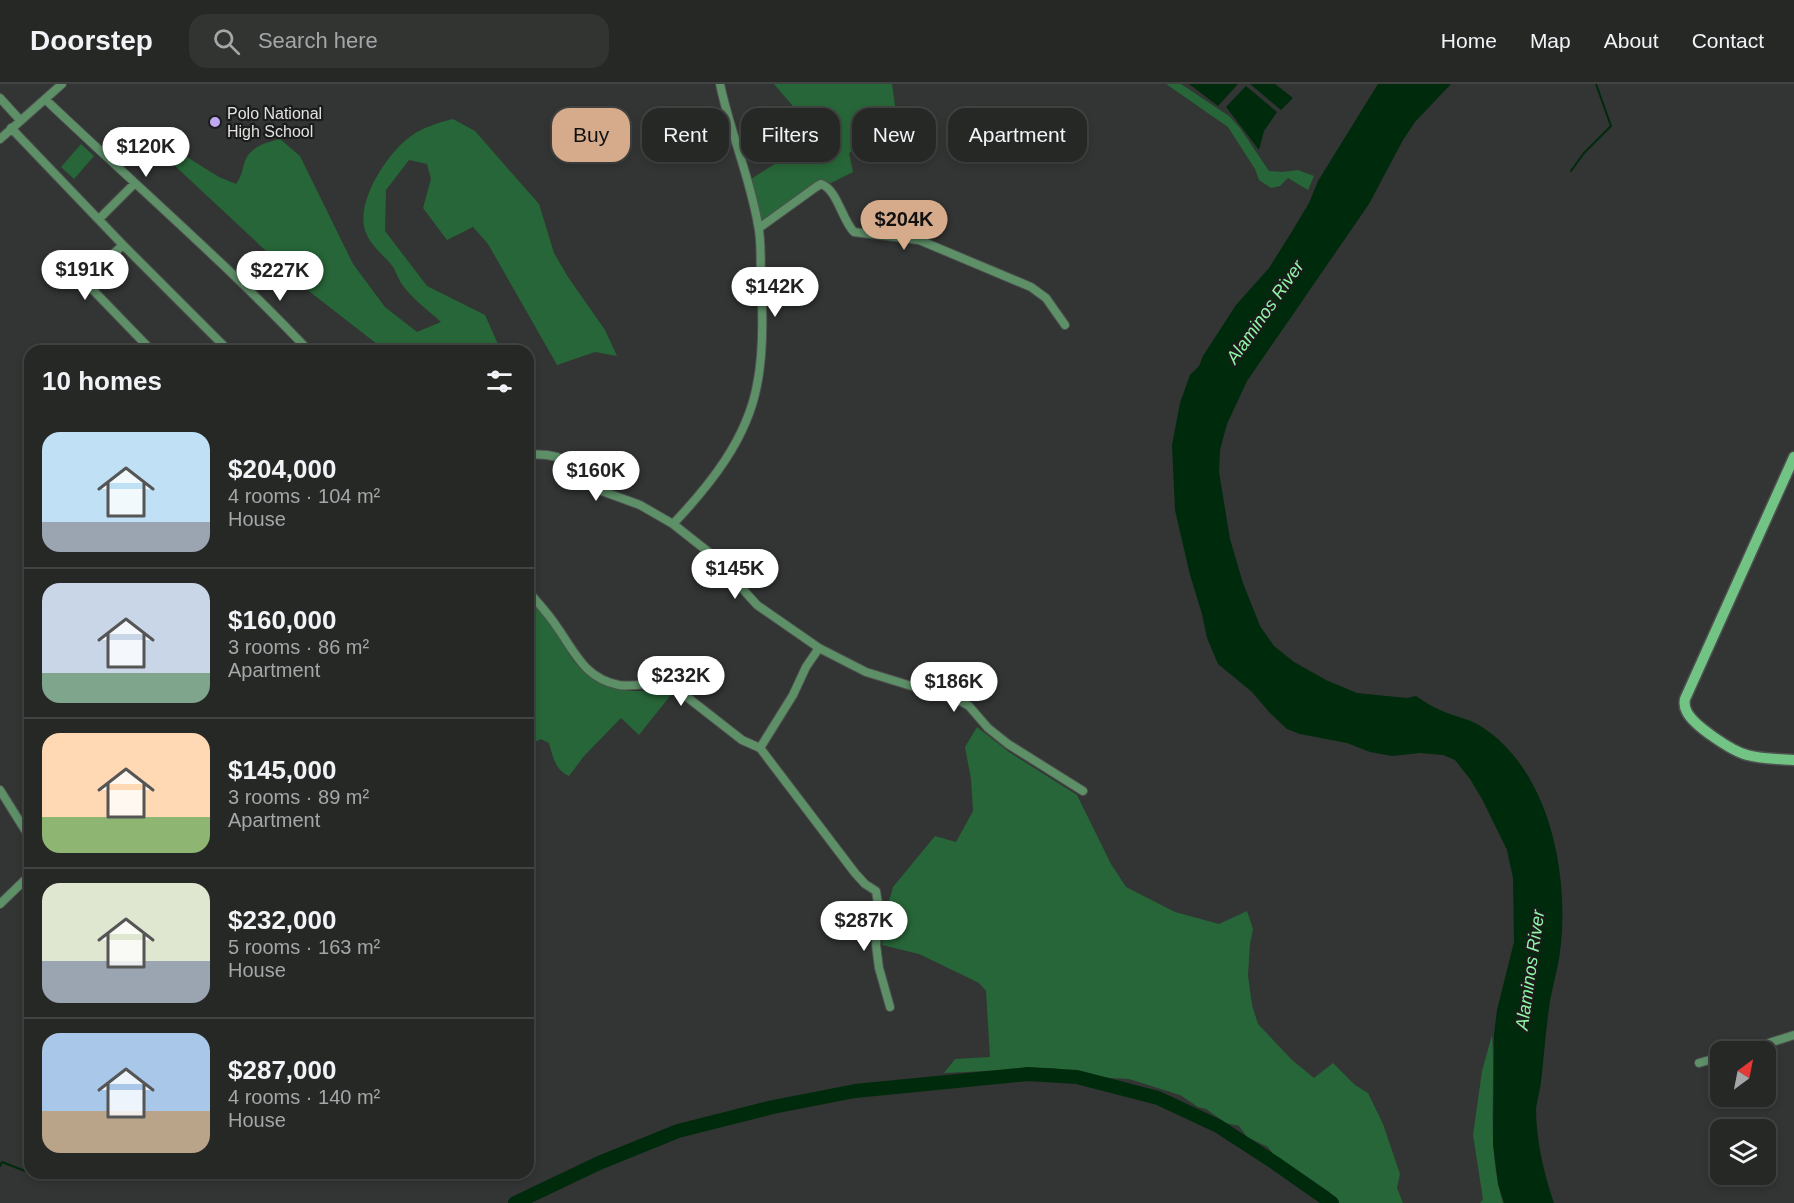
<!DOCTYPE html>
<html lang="en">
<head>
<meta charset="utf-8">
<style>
  body { margin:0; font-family:Helvetica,sans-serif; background:#323432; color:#f1f3f6; height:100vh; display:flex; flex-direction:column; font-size:22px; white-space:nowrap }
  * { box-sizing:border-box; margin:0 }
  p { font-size:20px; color:#a4a6a7 }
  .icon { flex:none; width:33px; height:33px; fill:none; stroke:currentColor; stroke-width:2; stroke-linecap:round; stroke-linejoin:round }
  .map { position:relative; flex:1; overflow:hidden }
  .details { position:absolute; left:24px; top:261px; width:510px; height:834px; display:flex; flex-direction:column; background:#262826; border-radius:18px; box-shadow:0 3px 9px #0003,0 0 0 2px #424443 }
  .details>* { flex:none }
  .banner { position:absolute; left:552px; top:24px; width:570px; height:54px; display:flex; gap:12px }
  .needle { width:39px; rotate:32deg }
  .tools { position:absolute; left:1710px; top:957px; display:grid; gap:12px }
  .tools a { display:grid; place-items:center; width:66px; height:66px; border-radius:12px; background:#262826; box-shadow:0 3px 9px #0003,0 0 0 2px #424443; font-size:30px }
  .price { position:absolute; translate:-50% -51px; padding:0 14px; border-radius:21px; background:#fff; color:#222; font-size:20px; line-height:39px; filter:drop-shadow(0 2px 3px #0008) }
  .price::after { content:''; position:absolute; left:50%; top:36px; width:18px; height:14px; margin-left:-9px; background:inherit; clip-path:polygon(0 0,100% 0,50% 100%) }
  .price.on { background:#d6ab8b; color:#111 }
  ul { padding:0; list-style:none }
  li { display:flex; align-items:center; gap:18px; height:150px; padding:0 18px }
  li+li { border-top:2px solid #424443 }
  li span { display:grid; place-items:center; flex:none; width:168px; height:120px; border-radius:18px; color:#555 }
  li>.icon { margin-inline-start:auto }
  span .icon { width:72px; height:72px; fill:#fffc; stroke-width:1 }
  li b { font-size:26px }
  h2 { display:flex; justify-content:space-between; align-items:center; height:72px; padding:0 18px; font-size:26px }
  .pill { padding:0 21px; border-radius:18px; background:#262826; box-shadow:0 3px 9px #0003,0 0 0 2px #424443; font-size:21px; line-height:54px }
  .pill.on { background:#d6ab8b; color:#111 }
  header { display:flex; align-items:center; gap:36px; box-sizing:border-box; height:84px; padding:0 30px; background:#262826; border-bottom:2px solid #424443 }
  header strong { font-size:28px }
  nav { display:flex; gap:33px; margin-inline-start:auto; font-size:21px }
  .search { width:420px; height:54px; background:#323432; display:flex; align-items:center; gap:15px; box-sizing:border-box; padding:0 21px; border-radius:18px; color:#a4a6a7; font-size:22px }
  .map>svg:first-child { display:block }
</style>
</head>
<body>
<header>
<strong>Doorstep</strong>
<div class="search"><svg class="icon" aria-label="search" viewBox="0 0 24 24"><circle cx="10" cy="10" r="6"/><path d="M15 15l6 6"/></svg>Search here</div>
<nav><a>Home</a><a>Map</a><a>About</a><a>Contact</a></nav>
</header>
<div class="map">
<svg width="1794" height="1119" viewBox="0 0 1794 1119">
  <rect width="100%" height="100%" fill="#323533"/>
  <path fill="#276638" d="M774 0H892L897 36 905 50 886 45 849 69 853 88 831 99 823 97 761 140 751 95 828 46 815 30 797 27Z
    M1166 0H1181L1229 32 1240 44 1269 87 1282 88 1298 86 1314 92 1308 106 1288 94 1280 102 1271 104 1259 96 1255 85 1228 43Z
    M453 35 475 47 539 120 554 169 568 193 605 246 617 272 595 268 557 281 488 160 473 143 447 156 423 124 431 95 427 80 409 76 386 106 385 147 427 202 485 231 501 267H386L310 208 159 67 166 60 219 93 236 100C242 92 242 86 245 77 250 63 267 58 280 55L300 72 353 180 385 223 417 248 441 238C427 225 412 215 401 199 398 194 396 188 393 183 385 172 373 164 367 151 352 122 387 69 411 52 424 43 437 39 453 35Z
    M81 60 94 72 74 95 61 83Z
    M528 512C538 524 550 536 558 548 562 556 566 566 571 573 593 605 631 614 667 602L674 607 639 651 621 634 584 672 569 692C555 686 553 673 549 659L541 655 535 658 528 667Z
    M977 643 1009 668 1077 711 1111 780 1126 803 1175 828 1219 840 1247 827 1253 845 1250 860 1248 891 1252 921 1258 940 1292 976 1314 994 1333 979 1355 1001 1368 1009 1383 1040 1400 1090 1397 1104 1403 1119H1339L1336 1114 1328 1107 1273 1070 1268 1063 1247 1053 1239 1042 1226 1039 1206 1025 1198 1023 1180 1011 1129 995 1110 994 1052 984 944 989 955 975 990 973 986 907 979 899 919 870 882 861 885 831 893 803 935 752 956 758 973 727 971 695 965 663Z
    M1492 951C1496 1009 1486 1062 1503 1119H1480L1483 1115 1473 1051 1482 987Z"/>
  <path fill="#002a0c" d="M1189 0H1238L1218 22Z
    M1250 0H1275L1293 14 1281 26Z
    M1378 0H1451L1415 38 1403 56 1369 120 1247 297 1227 340 1220 366 1219 388 1230 455 1243 499 1260 542 1274 562 1294 578 1326 596 1357 609 1407 614 1416 612C1424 617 1432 623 1440 626 1454 633 1469 634 1482 643 1550 687 1570 792 1560 868 1558 884 1553 901 1550 917 1546 944 1544 971 1541 998 1540 1007 1537 1016 1536 1025 1536 1056 1544 1090 1554 1119H1504L1498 1100 1493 1060 1494 950 1497 926 1514 858 1513 794 1507 766 1482 715 1470 695 1455 676 1443 671 1420 669 1392 672 1370 668 1347 659 1300 650 1287 645 1270 629 1252 608 1218 580 1207 554 1202 530 1190 491 1175 426 1172 361 1180 319 1190 291 1199 282 1203 272 1236 221 1269 184 1291 149 1309 119 1318 97Z
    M1246 2 1277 28 1264 47 1259 66 1226 23Z"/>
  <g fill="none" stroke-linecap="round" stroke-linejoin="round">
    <path stroke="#002a0c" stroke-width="2" d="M1571 87 1584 69 1611 42 1596 0
      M0 1082 2 1078 30 1089
      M31 1089 45 1096 57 1089"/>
    <path stroke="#002a0c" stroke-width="14" d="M515 1119 599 1079 678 1047 773 1023 855 1007 1028 990 1077 993 1158 1014 1218 1042 1275 1079 1332 1119"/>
    <defs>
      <path id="street" d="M0 14 20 36
        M45 15C133 99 226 179 309 267
        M11 44 123 161 229 267
        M0 55 62 0
        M99 135 134 100
        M759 144 816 103 821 100C837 105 842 136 854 148L919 156 1031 203 1046 214 1065 241
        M123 161 93 188C89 194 89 198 91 204L152 267
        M528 370 547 371 557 373 599 406 640 421 673 440 711 470 757 521 819 564 866 588 960 617 969 622 988 644 1008 660 1083 707
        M673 440C710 401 747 355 757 301 764 267 763 230 761 196 760 178 762 159 758 141 750 93 730 48 720 0
        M528 507C538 519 549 530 557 543 575 568 584 594 619 601 637 604 655 596 669 599L742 656 760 664
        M819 564 806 583 793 611 760 664 855 789 865 800 876 807 879 826 876 861 879 884 890 923
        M0 706 30 754
        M0 820 30 791
        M1741 968 1794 951
        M1699 979 1720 973"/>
      <path id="secondary" d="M1794 373 1685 615C1684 620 1684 623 1687 628 1694 642 1732 667 1747 671 1762 675 1779 675 1794 676"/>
    </defs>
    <use href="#street" stroke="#4e514f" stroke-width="10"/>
    <use href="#secondary" stroke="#4e514f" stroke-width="13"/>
    <use href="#street" stroke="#5e9068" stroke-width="8"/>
    <use href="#secondary" stroke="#72c484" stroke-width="10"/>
  </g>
  <circle fill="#c1a8f3" stroke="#1b1c1b" stroke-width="2" cx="215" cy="38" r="6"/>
  <g text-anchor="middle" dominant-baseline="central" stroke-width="4.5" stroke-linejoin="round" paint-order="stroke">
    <g font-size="16" fill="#e0e2e0" stroke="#1b1c1b" text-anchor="start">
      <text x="227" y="29">Polo National<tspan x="227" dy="18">High School</tspan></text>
    </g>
    <g font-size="18" font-style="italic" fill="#8ef7a5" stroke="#1b1c1b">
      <text transform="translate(1265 228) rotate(-55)">Alaminos River</text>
      <text transform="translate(1530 886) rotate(-82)">Alaminos River</text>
    </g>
  </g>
</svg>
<div class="tools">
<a><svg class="needle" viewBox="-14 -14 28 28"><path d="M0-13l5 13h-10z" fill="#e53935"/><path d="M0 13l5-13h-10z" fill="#a4a6a7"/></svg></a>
<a><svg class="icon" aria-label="layers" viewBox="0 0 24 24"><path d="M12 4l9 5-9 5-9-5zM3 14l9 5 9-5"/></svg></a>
</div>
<b class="price" style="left:146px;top:94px">$120K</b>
<b class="price on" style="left:904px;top:167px">$204K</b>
<b class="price" style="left:85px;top:217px">$191K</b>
<b class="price" style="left:280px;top:218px">$227K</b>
<b class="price" style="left:775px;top:234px">$142K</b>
<b class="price" style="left:596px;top:418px">$160K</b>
<b class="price" style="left:735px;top:516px">$145K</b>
<b class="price" style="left:681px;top:623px">$232K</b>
<b class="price" style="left:954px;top:629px">$186K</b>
<b class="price" style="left:864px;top:868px">$287K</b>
<div class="banner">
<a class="pill on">Buy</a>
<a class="pill">Rent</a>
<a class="pill">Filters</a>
<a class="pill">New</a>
<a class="pill">Apartment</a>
</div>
<section class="details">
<h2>10 homes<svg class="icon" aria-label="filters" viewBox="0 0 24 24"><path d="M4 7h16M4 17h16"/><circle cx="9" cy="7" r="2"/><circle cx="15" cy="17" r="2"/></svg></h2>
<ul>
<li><span style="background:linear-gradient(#bfe0f5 75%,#9aa5b1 0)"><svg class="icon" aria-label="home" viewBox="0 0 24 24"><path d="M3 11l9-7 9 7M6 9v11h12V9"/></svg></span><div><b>$204,000</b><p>4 rooms · 104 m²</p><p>House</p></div></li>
<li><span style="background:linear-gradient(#c9d6e8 75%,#7fa58c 0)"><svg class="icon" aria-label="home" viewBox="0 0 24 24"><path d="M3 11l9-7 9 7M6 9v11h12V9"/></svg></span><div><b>$160,000</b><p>3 rooms · 86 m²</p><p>Apartment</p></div></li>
<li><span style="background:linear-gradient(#ffd9b3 70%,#8fb573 0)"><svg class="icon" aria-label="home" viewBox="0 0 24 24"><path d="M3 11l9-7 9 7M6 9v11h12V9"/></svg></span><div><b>$145,000</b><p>3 rooms · 89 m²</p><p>Apartment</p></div></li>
<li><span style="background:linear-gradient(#dfe7d0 65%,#9aa5b1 0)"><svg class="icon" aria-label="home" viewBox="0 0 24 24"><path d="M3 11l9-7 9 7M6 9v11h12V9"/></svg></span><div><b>$232,000</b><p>5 rooms · 163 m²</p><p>House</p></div></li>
<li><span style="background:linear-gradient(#a9c7e8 65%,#b9a48a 0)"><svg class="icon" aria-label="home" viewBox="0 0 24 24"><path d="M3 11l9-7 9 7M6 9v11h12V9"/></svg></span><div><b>$287,000</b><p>4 rooms · 140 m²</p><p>House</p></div></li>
</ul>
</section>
</div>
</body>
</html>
